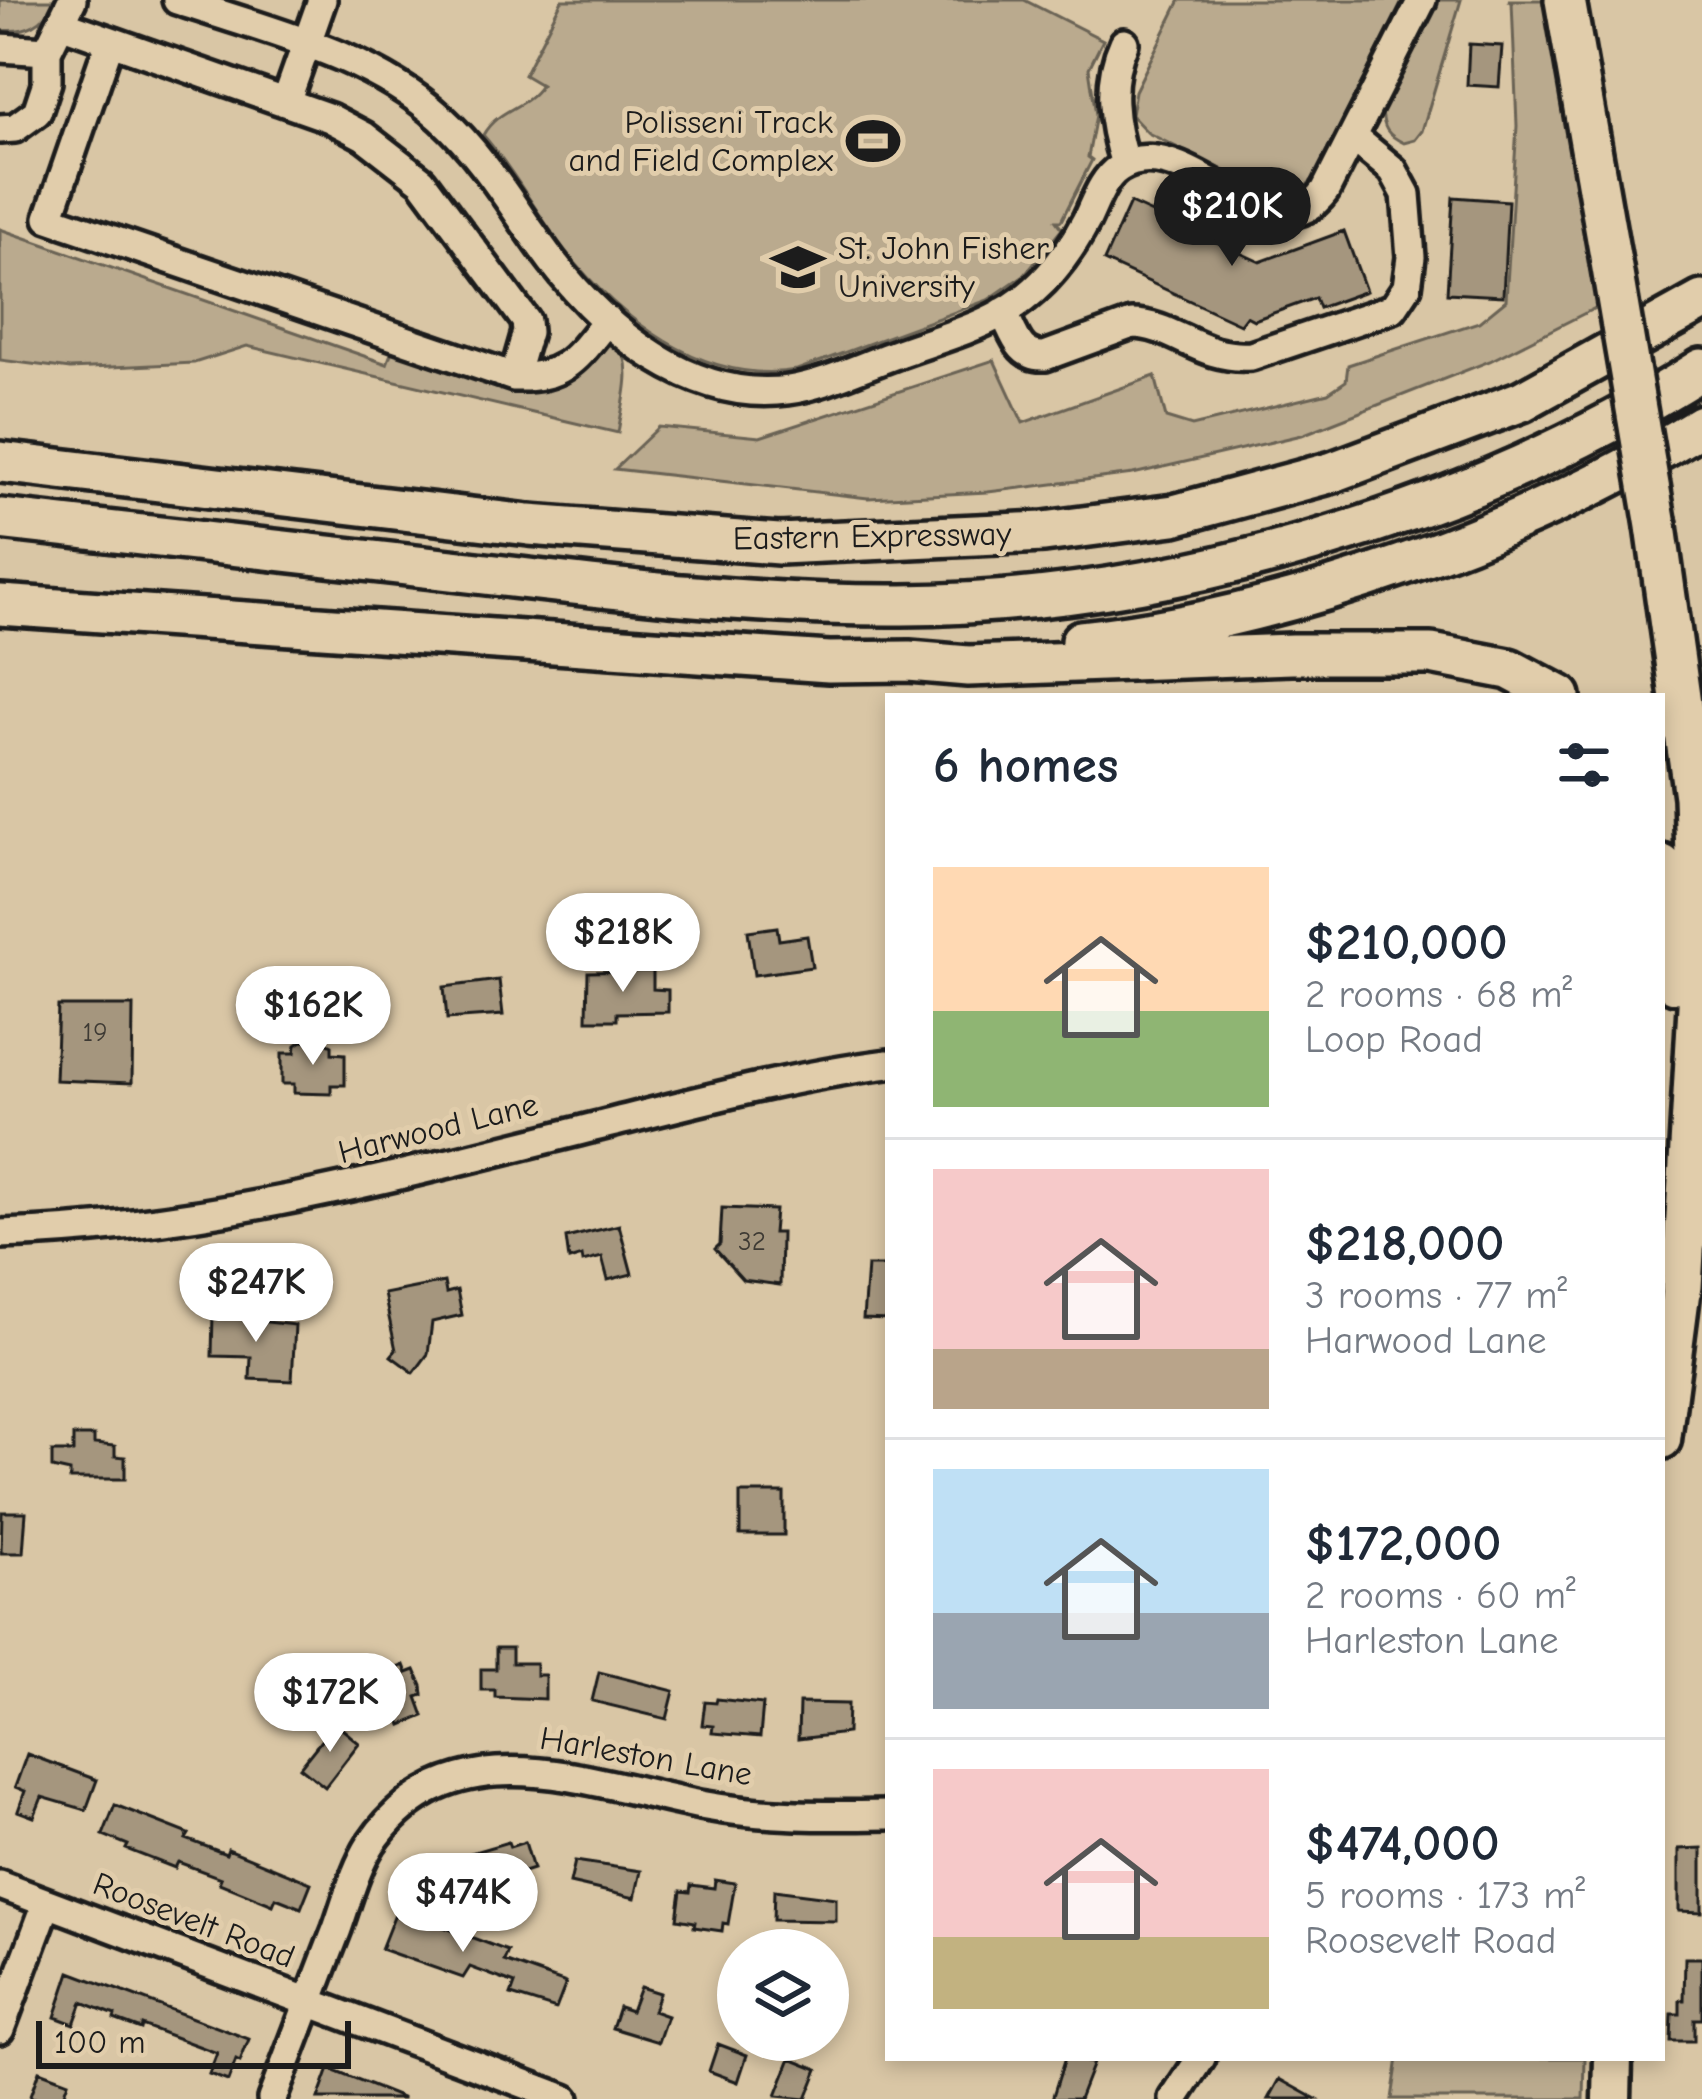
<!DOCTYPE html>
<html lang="en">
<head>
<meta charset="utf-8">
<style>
  body { margin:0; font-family:"Comic Neue",sans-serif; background:#f6f6f7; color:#1f2937; height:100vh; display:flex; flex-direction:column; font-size:45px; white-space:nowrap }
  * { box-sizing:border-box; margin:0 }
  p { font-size:39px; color:#747a83 }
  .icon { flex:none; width:66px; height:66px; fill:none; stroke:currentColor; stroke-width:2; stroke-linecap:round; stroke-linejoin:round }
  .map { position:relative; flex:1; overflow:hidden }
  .panel { position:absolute; left:885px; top:693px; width:780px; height:1368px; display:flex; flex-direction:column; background:#fff; border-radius:0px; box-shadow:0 6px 18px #0003 }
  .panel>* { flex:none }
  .controls { position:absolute; left:717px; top:1929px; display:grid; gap:24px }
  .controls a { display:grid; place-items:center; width:132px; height:132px; border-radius:50%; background:#fff; box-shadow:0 6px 18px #0003; font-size:60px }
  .scale { position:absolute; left:36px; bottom:30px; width:315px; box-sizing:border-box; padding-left:12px; border:6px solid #1c1c1c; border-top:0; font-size:33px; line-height:42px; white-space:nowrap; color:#1c1c1c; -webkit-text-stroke:9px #e1cdab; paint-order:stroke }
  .price { position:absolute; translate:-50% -102px; padding:0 27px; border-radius:42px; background:#fff; color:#222; font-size:39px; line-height:78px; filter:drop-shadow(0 3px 6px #0008) }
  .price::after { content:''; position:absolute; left:50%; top:72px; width:36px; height:27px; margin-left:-18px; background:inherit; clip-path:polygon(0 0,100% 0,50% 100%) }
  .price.selected { background:#1c1c1c; color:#fff }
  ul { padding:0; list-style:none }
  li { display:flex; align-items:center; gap:36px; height:300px; padding:0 48px }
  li+li { border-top:3px solid #e0e1e3 }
  li span { display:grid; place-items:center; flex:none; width:336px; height:240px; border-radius:0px; color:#555 }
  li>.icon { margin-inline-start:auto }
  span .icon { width:144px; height:144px; fill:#fffc; stroke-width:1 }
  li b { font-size:51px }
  h2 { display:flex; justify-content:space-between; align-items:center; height:144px; padding:0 48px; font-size:51px }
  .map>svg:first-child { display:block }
</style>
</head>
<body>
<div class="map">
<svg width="1702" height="2099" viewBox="0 0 1702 2099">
  <rect width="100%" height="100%" fill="#d9c6a5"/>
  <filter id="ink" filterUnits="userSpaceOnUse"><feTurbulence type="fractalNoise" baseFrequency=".00833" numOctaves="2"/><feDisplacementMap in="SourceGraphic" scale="24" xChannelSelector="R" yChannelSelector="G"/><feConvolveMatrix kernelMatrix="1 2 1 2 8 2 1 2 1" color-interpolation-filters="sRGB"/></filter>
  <g filter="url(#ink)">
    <path fill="#baaa8e" stroke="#6b6355" stroke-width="3" d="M0 0H57C44 24 27 33 0 30Z
      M562 0H1024L1103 40 1089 68 1096 115 1088 157 1092 160 1061 221H1056L1062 229 1024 275 988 300 797 370C703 386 618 318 563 248 535 211 514 170 483 135 498 108 526 109 541 85L524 75Z
      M1180 0H1403L1314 178 1299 193H1270L1148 133 1131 115 1135 91Z
      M1438 0H1461L1422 131 1415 140 1404 143C1387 135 1383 128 1382 110Z
      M1508 0H1548L1603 304 1490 361 1302 435 1133 474 988 492 868 498 615 469 659 427 760 437 994 360 1023 423 1155 376 1166 418 1192 426 1328 393 1346 381 1348 365 1479 322 1506 300 1517 126 1512 1Z
      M0 229 387 364 393 348 503 386 616 341C637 365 622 403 618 433L247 346 194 363 70 369 0 360Z
      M1398 2058H1585L1584 2099H1392Z"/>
    <path fill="#a5967e" stroke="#1c1c1c" stroke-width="3" d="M1469 44 1502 46 1499 87 1467 85Z
      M1453 197 1508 201 1503 296 1447 293Z
      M1130 203 1260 262 1344 231 1366 291 1319 308 1315 298 1254 320 1246 316 1240 324 1104 261Z
      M777 927 779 940 807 936 812 967 754 975 748 931Z
      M636 971H653V989L668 990V1012L617 1013V1020H587L588 972Z
      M499 980 503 1015 447 1019 444 987Z
      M58 1006H133L132 1083 55 1080Z
      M302 1041 326 1042 332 1045V1053L345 1054V1085H331V1094L294 1093V1084H282V1053H295L296 1045Z
      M722 1208 775 1210 773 1233H781L780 1285 743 1280 715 1249 720 1244Z
      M619 1225 632 1274 608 1280 602 1257 583 1262 582 1256 569 1260 566 1238Z
      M867 1266H888V1320L863 1319Z
      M444 1282 446 1293 457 1290 462 1315 432 1322 428 1354 414 1373 391 1356 396 1350 384 1294Z
      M213 1314 249 1315 248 1320 295 1325 292 1381 250 1379 251 1357 212 1356Z
      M73 1436H94V1444L115 1446V1456L125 1457V1479H70V1472L52 1468V1452H73Z
      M740 1493H784V1535H740Z
      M2 1512H26L23 1553H1Z
      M496 1648H512V1663H536V1675H545V1699L495 1697V1690H481V1669H496Z
      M404 1665 407 1673 415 1670 422 1686 423 1695 417 1697 424 1716 402 1725 381 1675Z
      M599 1672 674 1691 667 1719 592 1701Z
      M717 1699 763 1704 760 1737 712 1733 713 1726 702 1725 705 1702 716 1703Z
      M799 1703 848 1704 847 1733 798 1739Z
      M335 1723 359 1743 325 1787 300 1767Z
      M27 1754 97 1780 86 1810 42 1797 34 1817 18 1811 25 1791 15 1787Z
      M115 1805 189 1834 186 1839 226 1854 228 1849 311 1883 301 1908 276 1898 273 1905 219 1883 221 1878 178 1862 175 1868 126 1849 128 1845 103 1835Z
      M508 1842 510 1847 525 1842 533 1869 474 1888 464 1855Z
      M1702 1848V1912L1679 1911V1849Z
      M575 1861 641 1871 635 1898 570 1883Z
      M715 1880 735 1883 728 1924 723 1923 722 1931 694 1927 695 1922 677 1919 681 1891 690 1892 691 1885 714 1888Z
      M774 1890 836 1898V1921L773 1920Z
      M410 1899 430 1907 425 1920 508 1951 504 1961 566 1983 556 2009 511 1995 515 1984 470 1967 463 1978 381 1949 398 1906 406 1910Z
      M1685 1958H1702V2019H1694V2041H1671L1672 2014H1680V2000H1684Z
      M70 1972 249 2039 240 2062 236 2060 228 2081 209 2074 217 2053 142 2025 141 2029 114 2019 115 2015 82 2002 74 2024 55 2017Z
      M640 1987 659 1993 653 2011 667 2016 658 2042 612 2028 619 2007 631 2011Z
      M718 2044 747 2055 738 2082 709 2071Z
      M791 2058 818 2069 806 2099 776 2096Z
      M1065 2058 1093 2063 1079 2099H1052Z
      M329 2069 402 2098V2099H318Z
      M39 2071 68 2082 62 2099H29Z
      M1280 2079 1316 2099H1269Z"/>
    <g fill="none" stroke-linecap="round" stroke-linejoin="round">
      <defs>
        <path id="minor" d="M177 0C267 31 369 53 441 118 487 160 515 212 552 261 606 332 694 403 788 390 823 385 858 368 891 356 928 342 968 332 1002 313 1040 292 1066 259 1086 221 1095 203 1102 179 1119 168 1184 124 1270 265 1325 191L1422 0
          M63 24 330 118 364 136 422 181 526 321 527 332 514 377
          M110 41 49 218 514 377C566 379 577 357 607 320
          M1124 43C1106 82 1112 124 1125 164
          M0 48 47 51
          M286 102 322 0
          M0 129 15 128 37 112 47 82V51L72 0
          M1003 312C1014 332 1018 358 1045 356L1132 324C1174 324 1200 360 1251 356L1393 308 1407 287 1411 257 1406 194 1393 170 1353 137
          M0 1234C209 1228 409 1173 611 1123 703 1100 794 1076 888 1064
          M0 1885 565 2099
          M0 2029 47 1903
          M272 2099C294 2042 315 1985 337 1929 347 1901 355 1869 371 1844 453 1723 592 1785 706 1806 766 1817 828 1816 888 1815
          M1174 2099 1201 2058"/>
        <path id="major" d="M1662 1440 1682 1287
          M1612 2099 1613 2058"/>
        <path id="highway" d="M1565 0 1611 262
          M0 462 529 525 779 544 1044 532 1174 515 1333 472 1522 401 1702 301
          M0 519C156 537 312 555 469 572 613 589 757 606 902 605 1172 603 1474 513 1702 369
          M1656 526 1694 797 1700 971 1682 1287
          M0 605 829 662 909 661 968 666 1292 654H1431L1509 669 1560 696
          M1081 641C1285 619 1527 532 1702 425
          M1662 865 1668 887 1675 983"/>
      </defs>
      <use href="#minor" stroke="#1c1c1c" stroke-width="36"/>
      <use href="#major" stroke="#1c1c1c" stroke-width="45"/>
      <use href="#highway" stroke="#1c1c1c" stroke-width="48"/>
      <use href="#minor" stroke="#e1cdab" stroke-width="27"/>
      <use href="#major" stroke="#e1cdab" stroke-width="36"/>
      <use href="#highway" stroke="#e1cdab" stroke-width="39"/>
      <defs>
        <path id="highway-bridge" d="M1611 262 1656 526"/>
      </defs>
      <use href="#highway-bridge" stroke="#1c1c1c" stroke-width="48" stroke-linecap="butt"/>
      <use href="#highway-bridge" stroke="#e1cdab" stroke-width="39"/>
    </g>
  </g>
  <defs>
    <symbol id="stadium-bare" viewBox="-9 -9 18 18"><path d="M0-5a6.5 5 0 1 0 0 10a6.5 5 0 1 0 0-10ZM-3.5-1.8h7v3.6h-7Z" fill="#1c1c1c" stroke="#e1cdab" stroke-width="2.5" paint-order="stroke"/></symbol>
    <symbol id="university-bare" viewBox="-9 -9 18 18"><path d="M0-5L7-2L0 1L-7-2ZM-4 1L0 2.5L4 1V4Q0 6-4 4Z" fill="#1c1c1c" stroke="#e1cdab" stroke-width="2.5" paint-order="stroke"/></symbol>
  </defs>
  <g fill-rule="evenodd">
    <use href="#stadium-bare" x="835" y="103" width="76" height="76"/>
    <use href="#university-bare" x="760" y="229" width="76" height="76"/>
  </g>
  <g text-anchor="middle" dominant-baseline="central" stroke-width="10" stroke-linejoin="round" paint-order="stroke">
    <g font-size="27" fill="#3e3a34">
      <text x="95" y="1032">19</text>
      <text x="752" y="1241">32</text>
    </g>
    <g font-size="33" fill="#1c1c1c" stroke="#e1cdab" text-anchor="end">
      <text x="833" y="122">Polisseni Track<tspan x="833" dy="38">and Field Complex</tspan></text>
      <text x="838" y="248" text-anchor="start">St. John Fisher<tspan x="838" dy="38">University</tspan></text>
    </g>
    <g font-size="33" fill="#1c1c1c" stroke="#e1cdab">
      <text transform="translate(872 536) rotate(-1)">Eastern Expressway</text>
      <text transform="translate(438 1128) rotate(-14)">Harwood Lane</text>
      <text transform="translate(646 1756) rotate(10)">Harleston Lane</text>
      <text transform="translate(194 1920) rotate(21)">Roosevelt Road</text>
    </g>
  </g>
</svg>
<div class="controls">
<a><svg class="icon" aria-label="layers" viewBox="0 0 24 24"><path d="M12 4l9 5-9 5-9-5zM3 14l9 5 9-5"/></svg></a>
</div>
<div class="scale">100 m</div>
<b class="price selected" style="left:1232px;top:269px">$210K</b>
<b class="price" style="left:623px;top:995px">$218K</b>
<b class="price" style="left:313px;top:1068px">$162K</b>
<b class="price" style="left:256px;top:1345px">$247K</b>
<b class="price" style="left:330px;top:1755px">$172K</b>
<b class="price" style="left:463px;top:1955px">$474K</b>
<section class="panel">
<h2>6 homes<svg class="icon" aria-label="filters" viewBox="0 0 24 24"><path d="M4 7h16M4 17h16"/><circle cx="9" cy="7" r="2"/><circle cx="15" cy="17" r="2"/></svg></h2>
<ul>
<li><span style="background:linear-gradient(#ffd9b3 60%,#8fb573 0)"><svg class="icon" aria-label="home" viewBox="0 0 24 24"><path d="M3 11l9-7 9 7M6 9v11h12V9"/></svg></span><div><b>$210,000</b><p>2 rooms · 68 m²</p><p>Loop Road</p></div></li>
<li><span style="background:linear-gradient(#f6c9c9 75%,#b9a48a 0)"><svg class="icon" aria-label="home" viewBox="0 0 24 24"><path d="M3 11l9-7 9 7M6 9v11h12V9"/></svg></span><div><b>$218,000</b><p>3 rooms · 77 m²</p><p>Harwood Lane</p></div></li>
<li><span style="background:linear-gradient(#bfe0f5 60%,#9aa5b1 0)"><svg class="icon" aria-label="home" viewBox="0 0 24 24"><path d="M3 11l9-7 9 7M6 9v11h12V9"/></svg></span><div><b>$172,000</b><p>2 rooms · 60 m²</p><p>Harleston Lane</p></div></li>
<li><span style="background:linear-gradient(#f6c9c9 70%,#c2b280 0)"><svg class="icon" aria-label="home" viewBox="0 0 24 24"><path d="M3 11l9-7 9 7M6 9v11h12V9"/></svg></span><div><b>$474,000</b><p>5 rooms · 173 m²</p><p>Roosevelt Road</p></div></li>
</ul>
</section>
</div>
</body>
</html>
